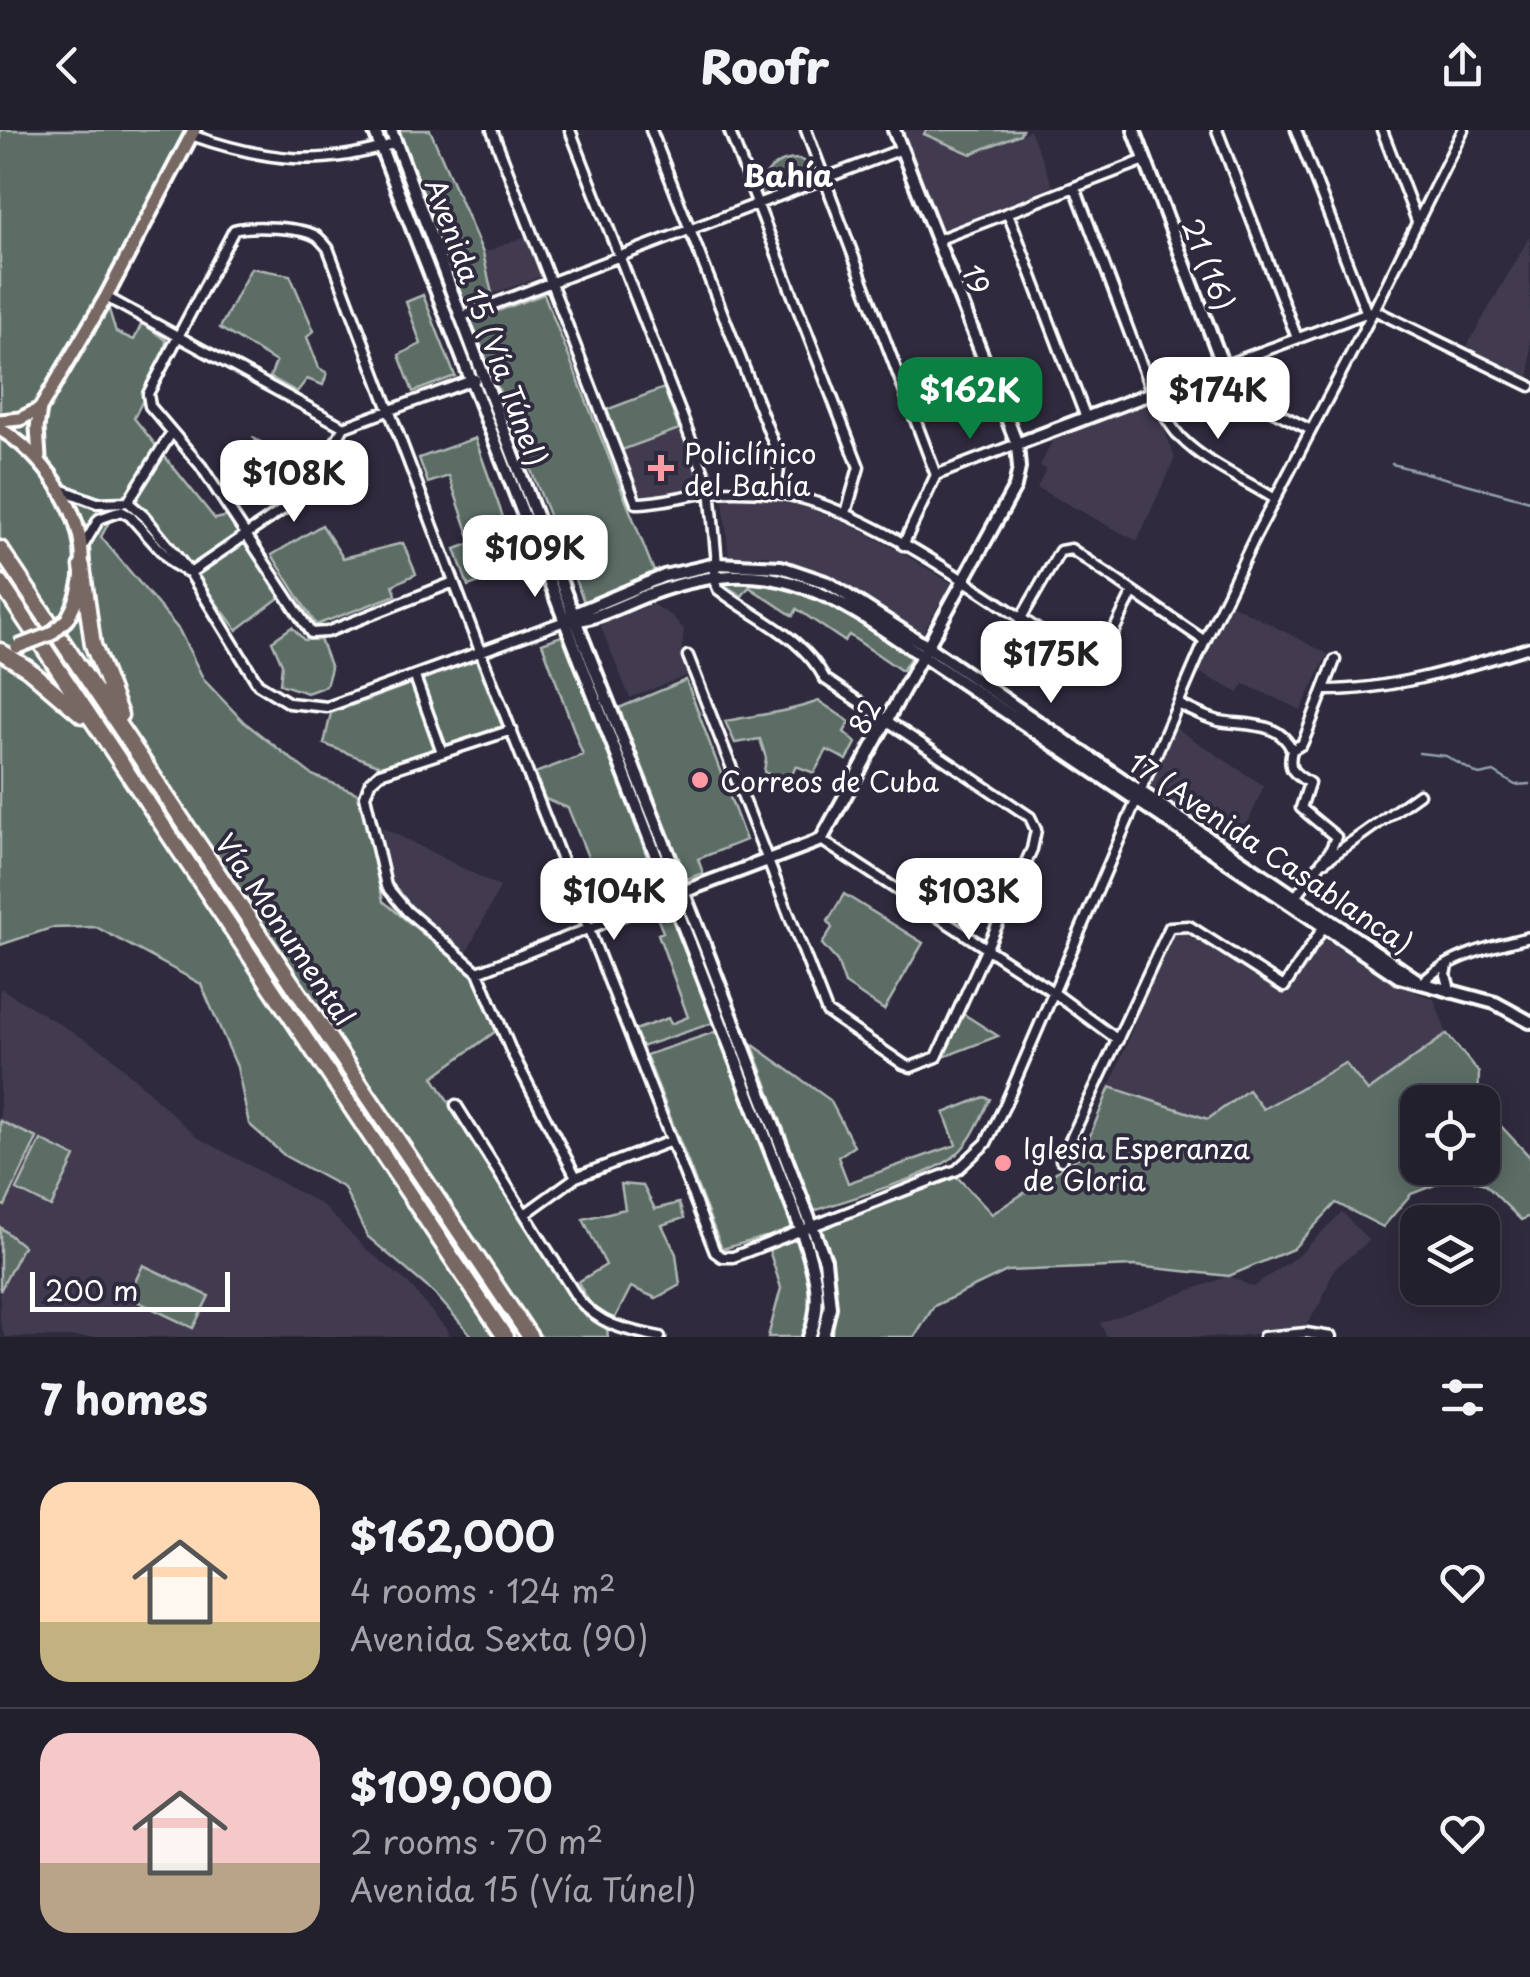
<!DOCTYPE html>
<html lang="en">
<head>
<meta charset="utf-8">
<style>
  body { margin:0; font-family:"Playpen Sans",sans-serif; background:#2f2d3a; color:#f1f3f6; height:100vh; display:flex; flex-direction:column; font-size:38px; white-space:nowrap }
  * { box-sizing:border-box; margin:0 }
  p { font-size:32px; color:#a3a3aa }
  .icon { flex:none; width:55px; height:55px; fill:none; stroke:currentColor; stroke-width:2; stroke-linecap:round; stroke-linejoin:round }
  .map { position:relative; height:1207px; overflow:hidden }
  .drawer { display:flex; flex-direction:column; background:#23202e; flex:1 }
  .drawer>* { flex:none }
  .buttons { position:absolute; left:1400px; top:955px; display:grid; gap:20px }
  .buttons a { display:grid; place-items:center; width:100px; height:100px; border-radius:20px; background:#23202e; box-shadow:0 5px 25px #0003,0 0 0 2px #403e4a; font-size:50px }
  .scale { position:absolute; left:30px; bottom:25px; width:200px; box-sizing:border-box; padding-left:10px; border:5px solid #fff; border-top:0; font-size:28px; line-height:35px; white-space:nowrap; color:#fff; -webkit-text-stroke:8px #2f2a3d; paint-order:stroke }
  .price { position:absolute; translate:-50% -85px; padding:0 22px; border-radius:20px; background:#fff; color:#222; font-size:32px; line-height:65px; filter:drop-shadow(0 2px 5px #0008) }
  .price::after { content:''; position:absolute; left:50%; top:60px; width:30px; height:22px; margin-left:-15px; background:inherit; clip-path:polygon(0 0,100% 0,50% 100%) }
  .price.on { background:#0b8043; color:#fff }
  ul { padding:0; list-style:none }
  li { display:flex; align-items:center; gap:30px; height:250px; padding:0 40px }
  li+li { border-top:2px solid #403e4a }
  li span { display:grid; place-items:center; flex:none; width:280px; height:200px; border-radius:30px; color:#555 }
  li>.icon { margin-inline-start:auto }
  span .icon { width:120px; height:120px; fill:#fffc; stroke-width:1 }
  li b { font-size:42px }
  h2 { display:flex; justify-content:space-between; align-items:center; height:120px; padding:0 40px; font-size:42px }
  header { display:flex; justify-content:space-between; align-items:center; height:130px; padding:0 40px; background:#23202e; font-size:45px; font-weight:800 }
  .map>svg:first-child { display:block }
</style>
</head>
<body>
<header><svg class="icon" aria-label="back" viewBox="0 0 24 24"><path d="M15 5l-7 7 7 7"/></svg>Roofr<svg class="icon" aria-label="share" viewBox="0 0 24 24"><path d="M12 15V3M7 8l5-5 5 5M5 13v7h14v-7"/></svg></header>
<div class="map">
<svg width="1530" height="1207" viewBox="0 0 1530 1207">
  <rect width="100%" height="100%" fill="#2f2a3d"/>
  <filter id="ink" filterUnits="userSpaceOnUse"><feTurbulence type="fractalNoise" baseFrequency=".01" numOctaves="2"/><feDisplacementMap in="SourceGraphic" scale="20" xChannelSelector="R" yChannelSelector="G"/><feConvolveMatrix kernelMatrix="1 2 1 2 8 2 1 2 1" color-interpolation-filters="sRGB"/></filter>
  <g filter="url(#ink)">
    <path fill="#423a4f" d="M901 0H1022V4L1030 0 1053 56 942 101Z
      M526 106 540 147 492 164 483 123Z
      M1530 106V249L1467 216Z
      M1153 269 1175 328 1137 411 1037 358 1046 339 1040 336 1054 307Z
      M679 299 701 356 698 360 651 367 642 365 637 360 622 320Z
      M723 369H774L811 379 852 396 899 421 951 453 922 504 850 457 806 436 767 425 729 427Z
      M1229 473 1328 524 1301 580 1244 554 1239 563 1200 543Z
      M652 474 672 486 684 499 681 527 688 545 630 568 600 495Z
      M1176 598 1264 656 1246 697 1234 715 1150 656Z
      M382 697 500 757 465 826 390 757Z
      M1180 802 1190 804 1281 863 1290 856 1324 805 1417 863 1434 869 1447 904 1368 961 1345 934 1262 980 1248 960 1208 989 1110 957 1168 806Z
      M0 858 106 922 197 1007 322 1075 367 1120 407 1152 447 1200 449 1207H5L0 1193Z
      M1342 1082 1369 1111 1334 1139 1321 1172 1305 1197 1233 1207H1107L1100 1193 1229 1146 1253 1157 1300 1124Z"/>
    <path fill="#5b6d66" stroke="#adb6b2" stroke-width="2.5" d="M0 0H189L105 167 116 202 134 210 142 193 166 210 163 230 134 288 215 389 229 386 280 467 237 500 161 399 124 364 101 407 179 500 204 550 244 592 312 645 359 664 383 771 472 844 496 901 433 947 577 1177 607 1199 608 1207H542L535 1199 523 1207H473L434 1163 367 1106 344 1058 285 1026 249 994 237 937 201 854 96 797 51 798 0 815Z
      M397 0H430L483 123 492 164 463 175Z
      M926 0H1022L1020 4 971 24 924 4Z
      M392 27 414 77 476 239 452 190Z
      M799 29 815 37 818 45 758 68 755 61C767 41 774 29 799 29Z
      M251 138 290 145 314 201 307 207 319 238 327 243 323 255 307 249 297 262 270 247 276 232 220 198Z
      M544 164 655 444 584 472 471 191Z
      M423 165 455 246 413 262 399 225 421 214 406 172Z
      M664 258 679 299 622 320 606 280Z
      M475 308 521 438 468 456 455 419 472 413 449 346 428 353 419 328Z
      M255 309 308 337 289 361Z
      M322 395 343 428 403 413 416 444 393 455 396 465 316 495 272 425Z
      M730 450 791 456 851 487 911 527 902 541 849 505 844 511 797 479 793 486 749 457 742 466 726 456Z
      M292 497 304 510 320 509 331 538 326 556 307 563 280 554 282 534 272 511Z
      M564 505 661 764 594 787 580 757 590 732 568 678 545 669 535 643 583 625 542 513Z
      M476 530 502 596 383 637 324 614 331 583Z
      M686 550 746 710 698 729 703 743 687 749 619 578Z
      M819 571 850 592 844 602 856 613 847 630 827 620 814 643 796 636 788 653 764 642 766 628 760 609 735 613 725 591C757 585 789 582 819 571Z
      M844 764 923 813 884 880 845 854 837 831 822 814 832 798 828 791Z
      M682 775 706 827 802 1081 780 1036Z
      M668 778 713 893 638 918 632 901 668 888 671 894 688 887 658 804 663 802 655 782Z
      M962 883 998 906 941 928Z
      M718 901 802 1106 957 1047 992 1084 1082 1025 1110 957 1208 989 1248 960 1263 979 1345 933 1368 961 1447 904 1479 943 1478 972H1418V1038H1482L1483 977 1530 1027V1086L1521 1090 1485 1054 1458 1046 1411 1064 1383 1097 1336 1073 1293 1119 1229 1146 1135 1136 1007 1141 934 1176 915 1207H768L781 1158 765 1107 722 1119 646 925Z
      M752 914 830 970 854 1016 838 1027 848 1053 956 1015 944 983 984 967 990 969C980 989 971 1014 952 1028 923 1049 851 1068 814 1081Z
      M0 991 37 1008 5 1076 0 1074Z
      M41 1010 75 1027 51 1077 17 1060Z
      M621 1054 643 1056 655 1079 679 1073 684 1088 662 1095 676 1124 680 1155 656 1168 631 1157 614 1190 591 1175 578 1152 606 1135 583 1089 625 1079Z
      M0 1097 23 1116 0 1161Z
      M143 1135 209 1166 193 1198 128 1167Z"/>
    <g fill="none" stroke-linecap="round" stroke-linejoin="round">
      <path stroke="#92a0ac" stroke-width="2.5" d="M1392 334 1530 371
        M1419 623 1446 626 1479 645 1494 642 1515 655 1530 654"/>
      <defs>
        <path id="street" d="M492 0 636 373C659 373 682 366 705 363 726 360 752 361 774 363 864 371 1012 484 1090 535L1098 533 1133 462
          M570 0 710 358 717 434 713 447 718 459C756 489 802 505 825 549L1030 687 1036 700 1032 719 937 927 911 937 903 934 827 882 688 526
          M651 0 780 330 776 363
          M729 0 859 337 846 383
          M806 0 936 345
          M1217 0 1297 208
          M1296 0 1366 181
          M1382 0 1417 91
          M191 5C265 31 321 38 396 13
          M1075 57 1152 263C1161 278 1169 296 1182 309 1207 334 1245 350 1275 369
          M1008 83 1086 288
          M937 110 1145 30
          M106 167 344 297
          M460 187 902 19
          M1311 300 1238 263 1223 236 1374 180 1530 256
          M936 345 1017 314
          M63 360 97 373 128 372
          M128 372 144 386 190 443 258 554 289 573 327 577 565 491
          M128 372 172 302
          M903 415 936 345
          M83 416 99 389 121 381 130 386 172 433 186 441
          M190 443 288 376 316 347 344 297 475 249
          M454 452 327 502 311 503 201 336 150 276 148 264 234 100C250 95 301 97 316 106 320 108 325 115 328 118 378 252 430 387 480 521L715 1122 722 1127H733L957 1040 986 1013 1005 975 1205 511 1255 407 1374 180 1463 0
          M1020 490 1060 421 1071 419 1205 511
          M415 547 442 622
          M1325 560C1395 560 1464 537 1530 517
          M1180 575C1192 580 1205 588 1219 591 1245 596 1279 590 1292 620
          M512 600 380 643 370 652 365 666 386 756 407 781 478 842 512 923 576 1047
          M821 710 1053 862 1118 910
          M1325 731 1419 664
          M1296 766 1330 721 1336 707 1301 678 1309 653C1293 643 1287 639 1292 620L1302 614 1306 605 1335 530
          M1448 836 1446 845 1451 863
          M478 842 672 766
          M1421 854C1446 827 1495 815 1530 807
          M456 975 578 1169C601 1196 626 1200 660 1207
          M1061 1030 1170 797 1189 796 1284 857 1323 798
          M525 1084 576 1047 671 1011
          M1264 1207 1306 1203 1331 1207"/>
        <path id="secondary" d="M374 0 801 1099C813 1136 825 1169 809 1207
          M391 0 576 492 704 814 825 1130 830 1177 823 1207
          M1017 314 1223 236 1134 0
          M569 486 664 446 717 434 781 437 828 453 928 517 1417 850
          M571 491C596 490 626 473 650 464 739 431 798 443 875 494L1399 847 1495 873 1530 892
          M680 763 821 710 1015 357 1019 338 1017 314 894 0"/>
        <path id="primary" d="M0 291 20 289 40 279
          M0 299C61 336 108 420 67 489
          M39 328 37 298 40 279 106 167 194 0"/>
        <path id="highway" d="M0 419 530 1207
          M82 436 93 515 120 585
          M0 452 505 1207
          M0 521 28 539 82 585"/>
      </defs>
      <use href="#street" stroke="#fff" stroke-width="15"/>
      <use href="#secondary" stroke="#fff" stroke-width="18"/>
      <use href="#primary" stroke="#fff" stroke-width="19"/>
      <use href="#highway" stroke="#fff" stroke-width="21"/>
      <use href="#street" stroke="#2f2a3d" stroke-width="8"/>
      <use href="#secondary" stroke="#2f2a3d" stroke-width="10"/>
      <use href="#primary" stroke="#776864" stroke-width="11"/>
      <use href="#highway" stroke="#776864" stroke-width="14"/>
      <defs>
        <path id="primary-bridge" d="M17 517 51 504 67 489"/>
      </defs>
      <use href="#primary-bridge" stroke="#fff" stroke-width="19" stroke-linecap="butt"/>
      <use href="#primary-bridge" stroke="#776864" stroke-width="11"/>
    </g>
  </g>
  <g fill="#ff9aa2" stroke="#2f2a3d" stroke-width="4">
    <path d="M656 323h10v10h10v10h-10v10h-10v-10h-10v-10h10z"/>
    <circle cx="700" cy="650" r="10"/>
    <circle cx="1003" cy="1033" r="10"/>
  </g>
  <g text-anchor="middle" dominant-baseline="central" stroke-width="8" stroke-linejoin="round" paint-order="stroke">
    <g font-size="28" fill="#fff" stroke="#2f2a3d">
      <text transform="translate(1209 134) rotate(69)">21 (16)</text>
      <text transform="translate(977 149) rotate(69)">19</text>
      <text transform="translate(487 192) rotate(70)">Avenida 15 (Vía Túnel)</text>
      <text transform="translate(864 586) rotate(-62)">82</text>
      <text transform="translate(1271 722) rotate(34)">17 (Avenida Casablanca)</text>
      <text transform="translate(286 799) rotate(56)">Vía Monumental</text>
    </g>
    <g font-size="28" fill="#fff" stroke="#2f2a3d" text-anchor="start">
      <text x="684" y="322">Policlínico<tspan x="684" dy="32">del Bahía</tspan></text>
      <text x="720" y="650">Correos de Cuba</text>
      <text x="1023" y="1017">Iglesia Esperanza<tspan x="1023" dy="32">de Gloria</tspan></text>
    </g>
    <g font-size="30" font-weight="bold" fill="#fff" stroke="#2f2a3d">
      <text x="788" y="44">Bahía</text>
    </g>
  </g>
</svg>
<div class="buttons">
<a><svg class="icon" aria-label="locate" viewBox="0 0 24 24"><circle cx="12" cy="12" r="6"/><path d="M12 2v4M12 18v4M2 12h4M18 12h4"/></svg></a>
<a><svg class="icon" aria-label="layers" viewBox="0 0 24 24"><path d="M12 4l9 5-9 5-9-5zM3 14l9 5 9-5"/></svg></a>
</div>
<div class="scale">200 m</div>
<b class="price on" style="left:970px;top:312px">$162K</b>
<b class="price" style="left:1218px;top:312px">$174K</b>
<b class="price" style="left:294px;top:395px">$108K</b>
<b class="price" style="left:535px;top:470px">$109K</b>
<b class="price" style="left:1051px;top:576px">$175K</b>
<b class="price" style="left:614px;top:813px">$104K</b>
<b class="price" style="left:969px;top:813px">$103K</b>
</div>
<section class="drawer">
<h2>7 homes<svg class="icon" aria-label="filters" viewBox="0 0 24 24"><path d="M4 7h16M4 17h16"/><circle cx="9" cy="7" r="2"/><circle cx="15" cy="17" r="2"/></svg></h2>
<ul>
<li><span style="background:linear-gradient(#ffd9b3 70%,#c2b280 0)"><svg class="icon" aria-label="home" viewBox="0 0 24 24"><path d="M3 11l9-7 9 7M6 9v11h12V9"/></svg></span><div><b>$162,000</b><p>4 rooms · 124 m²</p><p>Avenida Sexta (90)</p></div><svg class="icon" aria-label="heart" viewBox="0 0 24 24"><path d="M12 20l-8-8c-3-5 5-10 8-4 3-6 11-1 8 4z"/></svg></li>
<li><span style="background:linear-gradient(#f6c9c9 65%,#b9a48a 0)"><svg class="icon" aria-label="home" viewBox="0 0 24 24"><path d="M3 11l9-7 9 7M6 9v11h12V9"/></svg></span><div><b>$109,000</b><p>2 rooms · 70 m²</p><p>Avenida 15 (Vía Túnel)</p></div><svg class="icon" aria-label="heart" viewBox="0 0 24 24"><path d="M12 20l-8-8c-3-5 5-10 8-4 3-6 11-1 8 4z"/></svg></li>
</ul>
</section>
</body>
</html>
